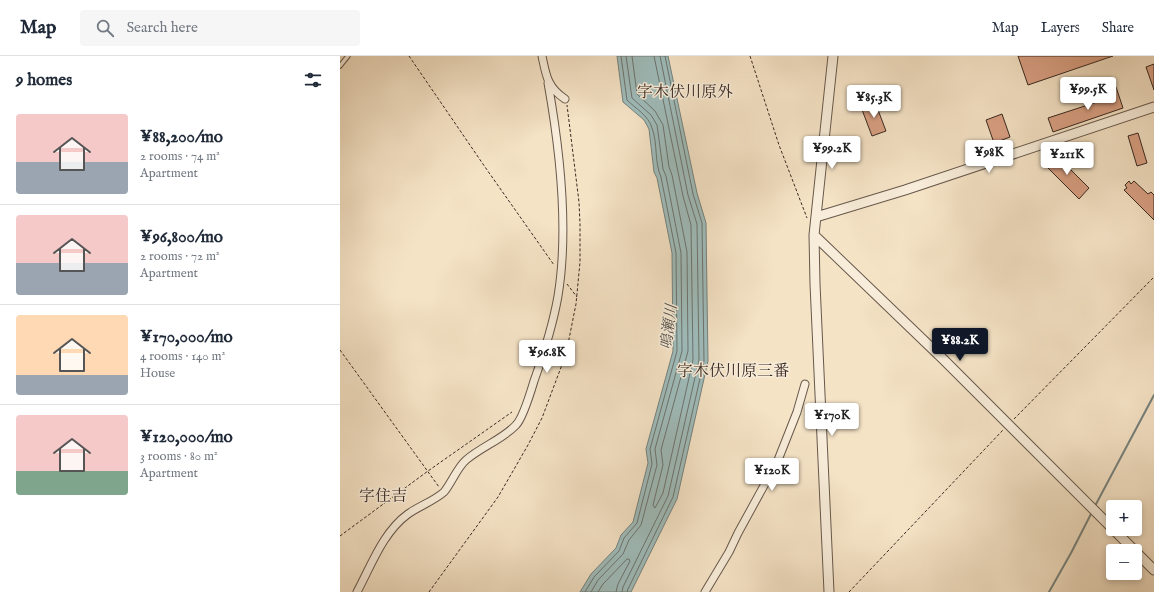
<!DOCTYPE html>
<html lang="en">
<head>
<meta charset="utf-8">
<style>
  body { margin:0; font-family:"IM FELL English","Noto Serif JP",serif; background:#f6f6f7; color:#1f2937; height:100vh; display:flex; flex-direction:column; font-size:15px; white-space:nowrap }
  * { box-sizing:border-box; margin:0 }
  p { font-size:13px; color:#747a83 }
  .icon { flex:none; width:22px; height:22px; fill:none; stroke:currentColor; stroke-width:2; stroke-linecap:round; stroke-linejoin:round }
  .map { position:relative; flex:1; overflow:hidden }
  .details { display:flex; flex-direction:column; background:#fff; width:340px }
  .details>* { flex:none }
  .buttons { position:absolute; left:766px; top:444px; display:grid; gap:8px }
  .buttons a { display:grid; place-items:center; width:36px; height:36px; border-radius:4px; background:#fff; box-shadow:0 2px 6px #0003; font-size:20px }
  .price { position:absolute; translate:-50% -34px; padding:0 9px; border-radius:4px; background:#fff; color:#222; font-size:13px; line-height:26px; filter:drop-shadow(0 1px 2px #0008) }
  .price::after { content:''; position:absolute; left:50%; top:24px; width:12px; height:9px; margin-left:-6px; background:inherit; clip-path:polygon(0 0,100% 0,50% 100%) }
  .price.on { background:#111827; color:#fff }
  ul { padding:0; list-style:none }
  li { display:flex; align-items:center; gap:12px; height:100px; padding:0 16px }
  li+li { border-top:1px solid #e0e1e3 }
  li span { display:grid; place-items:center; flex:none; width:112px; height:80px; border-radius:4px; color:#555 }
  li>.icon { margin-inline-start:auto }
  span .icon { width:48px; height:48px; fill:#fffc; stroke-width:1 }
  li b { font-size:17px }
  h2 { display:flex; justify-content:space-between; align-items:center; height:48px; padding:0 16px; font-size:17px }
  header { display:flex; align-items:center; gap:24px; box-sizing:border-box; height:56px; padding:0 20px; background:#fff; border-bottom:1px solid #e0e1e3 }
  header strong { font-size:19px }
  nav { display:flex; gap:22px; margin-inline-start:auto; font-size:14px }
  .search { width:280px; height:36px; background:#f6f6f7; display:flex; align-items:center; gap:10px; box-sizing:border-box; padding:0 14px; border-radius:4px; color:#747a83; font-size:15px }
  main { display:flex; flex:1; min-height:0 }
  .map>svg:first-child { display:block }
</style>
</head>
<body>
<header>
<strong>Map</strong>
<div class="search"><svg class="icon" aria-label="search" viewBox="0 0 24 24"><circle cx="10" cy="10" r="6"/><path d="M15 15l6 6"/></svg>Search here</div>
<nav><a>Map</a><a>Layers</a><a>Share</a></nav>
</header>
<main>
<section class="details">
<h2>9 homes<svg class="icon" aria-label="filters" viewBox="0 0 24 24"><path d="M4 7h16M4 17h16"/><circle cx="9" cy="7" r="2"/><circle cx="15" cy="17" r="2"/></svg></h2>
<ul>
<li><span style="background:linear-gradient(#f6c9c9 60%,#9aa5b1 0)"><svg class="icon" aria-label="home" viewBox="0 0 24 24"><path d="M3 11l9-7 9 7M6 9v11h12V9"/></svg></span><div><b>¥88,200/mo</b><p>2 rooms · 74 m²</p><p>Apartment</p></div></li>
<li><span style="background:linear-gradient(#f6c9c9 60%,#9aa5b1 0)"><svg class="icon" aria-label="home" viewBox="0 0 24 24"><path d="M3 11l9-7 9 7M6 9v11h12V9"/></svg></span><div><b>¥96,800/mo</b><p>2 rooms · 72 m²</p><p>Apartment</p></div></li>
<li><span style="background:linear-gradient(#ffd9b3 75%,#9aa5b1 0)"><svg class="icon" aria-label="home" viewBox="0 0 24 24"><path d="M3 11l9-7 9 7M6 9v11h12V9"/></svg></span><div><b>¥170,000/mo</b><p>4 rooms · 140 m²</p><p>House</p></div></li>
<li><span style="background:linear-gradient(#f6c9c9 70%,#7fa58c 0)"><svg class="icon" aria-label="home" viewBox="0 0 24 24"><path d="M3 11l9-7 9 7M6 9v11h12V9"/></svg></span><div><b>¥120,000/mo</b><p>3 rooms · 80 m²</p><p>Apartment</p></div></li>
</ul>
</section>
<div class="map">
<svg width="814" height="536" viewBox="0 0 814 536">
  <rect width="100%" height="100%" fill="#f5e3c6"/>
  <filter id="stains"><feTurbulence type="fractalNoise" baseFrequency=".005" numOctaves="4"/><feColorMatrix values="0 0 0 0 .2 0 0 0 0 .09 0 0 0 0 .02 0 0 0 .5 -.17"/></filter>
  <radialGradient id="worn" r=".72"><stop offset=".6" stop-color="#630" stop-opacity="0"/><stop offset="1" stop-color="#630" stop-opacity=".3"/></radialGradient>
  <path fill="#9fbdbc" stroke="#76827e" d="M277 0H328L357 137 366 167 368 305 337 443 291 536H240L251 518 276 492 281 479 293 466 308 407 306 393 333 295 332 197 317 122 314 116 309 73 304 64 283 46Z"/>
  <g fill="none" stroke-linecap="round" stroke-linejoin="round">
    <path stroke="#6c736f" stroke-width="1" d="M292 0 297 38 315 55 323 69 329 111 332 119 347 196 348 295 321 394 323 409 313 449 315 452 323 437 353 304 351 169 343 140 314 0
      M245 536 254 521 279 495 284 482 297 467 312 408 310 393 337 295 336 197 321 121C314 105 318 88 312 72 309 60 295 52 287 44L281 0
      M251 536 258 524 283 498 289 484 301 469 317 409 315 393 342 295 341 197 326 120 323 113 317 69 311 59 292 42 286 0
      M258 536 263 528 287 503H289L290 505 278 528 276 536
      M282 536 283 531 328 440 359 304 357 168 348 139 320 0
      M287 536 288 533 333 441 364 305 362 167 353 138 325 0"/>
    <path stroke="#76827e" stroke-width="2" d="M755 450 814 339
      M709 536 731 497 752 456"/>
  </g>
  <path fill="#d9a083" stroke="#382922" d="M678 0H773L688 29Z
    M814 8V34L806 11Z
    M776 31 783 52 713 76 708 62 757 46 755 38Z
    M535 46 546 75 532 80 521 51Z
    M662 58 670 81 654 87 646 64Z
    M798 77 807 107 797 110 788 80Z
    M715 98 749 132 739 143 704 108Z
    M789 125 791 128 794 125 808 138 811 136 814 139V164L784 134 787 132 785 129Z"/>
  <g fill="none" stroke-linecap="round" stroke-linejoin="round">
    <defs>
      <path id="service" d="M0 10 8 0"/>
      <path id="minor" d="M202 0C206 19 207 31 225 43
        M17 536C31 510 43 476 68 458 79 450 94 445 104 436 112 426 117 412 126 404 141 391 163 383 176 369 183 362 191 335 194 325 204 297 213 269 218 240 229 173 220 94 208 27
        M365 536 389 496 398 477 438 404 457 356 465 328"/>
      <path id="tertiary" d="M476 161 565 134 814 51
        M474 179 603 303 814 514
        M489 536 475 228 474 179 493 0"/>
    </defs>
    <use href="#service" stroke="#67584b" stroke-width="5.5"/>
    <use href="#minor" stroke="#67584b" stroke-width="9"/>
    <use href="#tertiary" stroke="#67584b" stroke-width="11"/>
    <path stroke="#382922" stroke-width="1" stroke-dasharray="3 2" stroke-linecap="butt" d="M69 0 145 111 214 209
      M410 0 439 89 467 162
      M227 228 237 241
      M0 294 99 431
      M674 363 814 221
      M0 480 88 415 172 356
      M89 536 158 441 188 389 202 362 226 298 236 248 240 206V168L239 146 227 49
      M509 536 663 374"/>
    <use href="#service" stroke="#f8edda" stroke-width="3.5"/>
    <use href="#minor" stroke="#f8edda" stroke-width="7"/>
    <use href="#tertiary" stroke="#f8edda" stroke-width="9"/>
  </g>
  <g text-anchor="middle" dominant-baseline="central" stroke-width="3" stroke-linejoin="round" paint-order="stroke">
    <g font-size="15" font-style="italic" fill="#524e48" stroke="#f8edda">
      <text transform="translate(329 271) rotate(-83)">鳴瀬川</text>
    </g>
    <g font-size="16" fill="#382922" stroke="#f8edda">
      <text x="345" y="37">字木伏川原外</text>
      <text x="393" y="316">字木伏川原三番</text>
      <text x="43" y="441">字住吉</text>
    </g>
  </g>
  <rect width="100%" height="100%" filter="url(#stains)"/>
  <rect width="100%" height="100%" fill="url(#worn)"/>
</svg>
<div class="buttons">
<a>+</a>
<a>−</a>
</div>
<b class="price" style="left:748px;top:55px">¥99.5K</b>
<b class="price" style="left:534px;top:63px">¥85.3K</b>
<b class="price" style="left:492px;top:114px">¥99.2K</b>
<b class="price" style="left:649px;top:118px">¥98K</b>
<b class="price" style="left:727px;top:120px">¥211K</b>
<b class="price on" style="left:620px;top:306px">¥88.2K</b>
<b class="price" style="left:207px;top:318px">¥96.8K</b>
<b class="price" style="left:492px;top:381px">¥170K</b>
<b class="price" style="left:432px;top:436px">¥120K</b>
</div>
</main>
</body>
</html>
